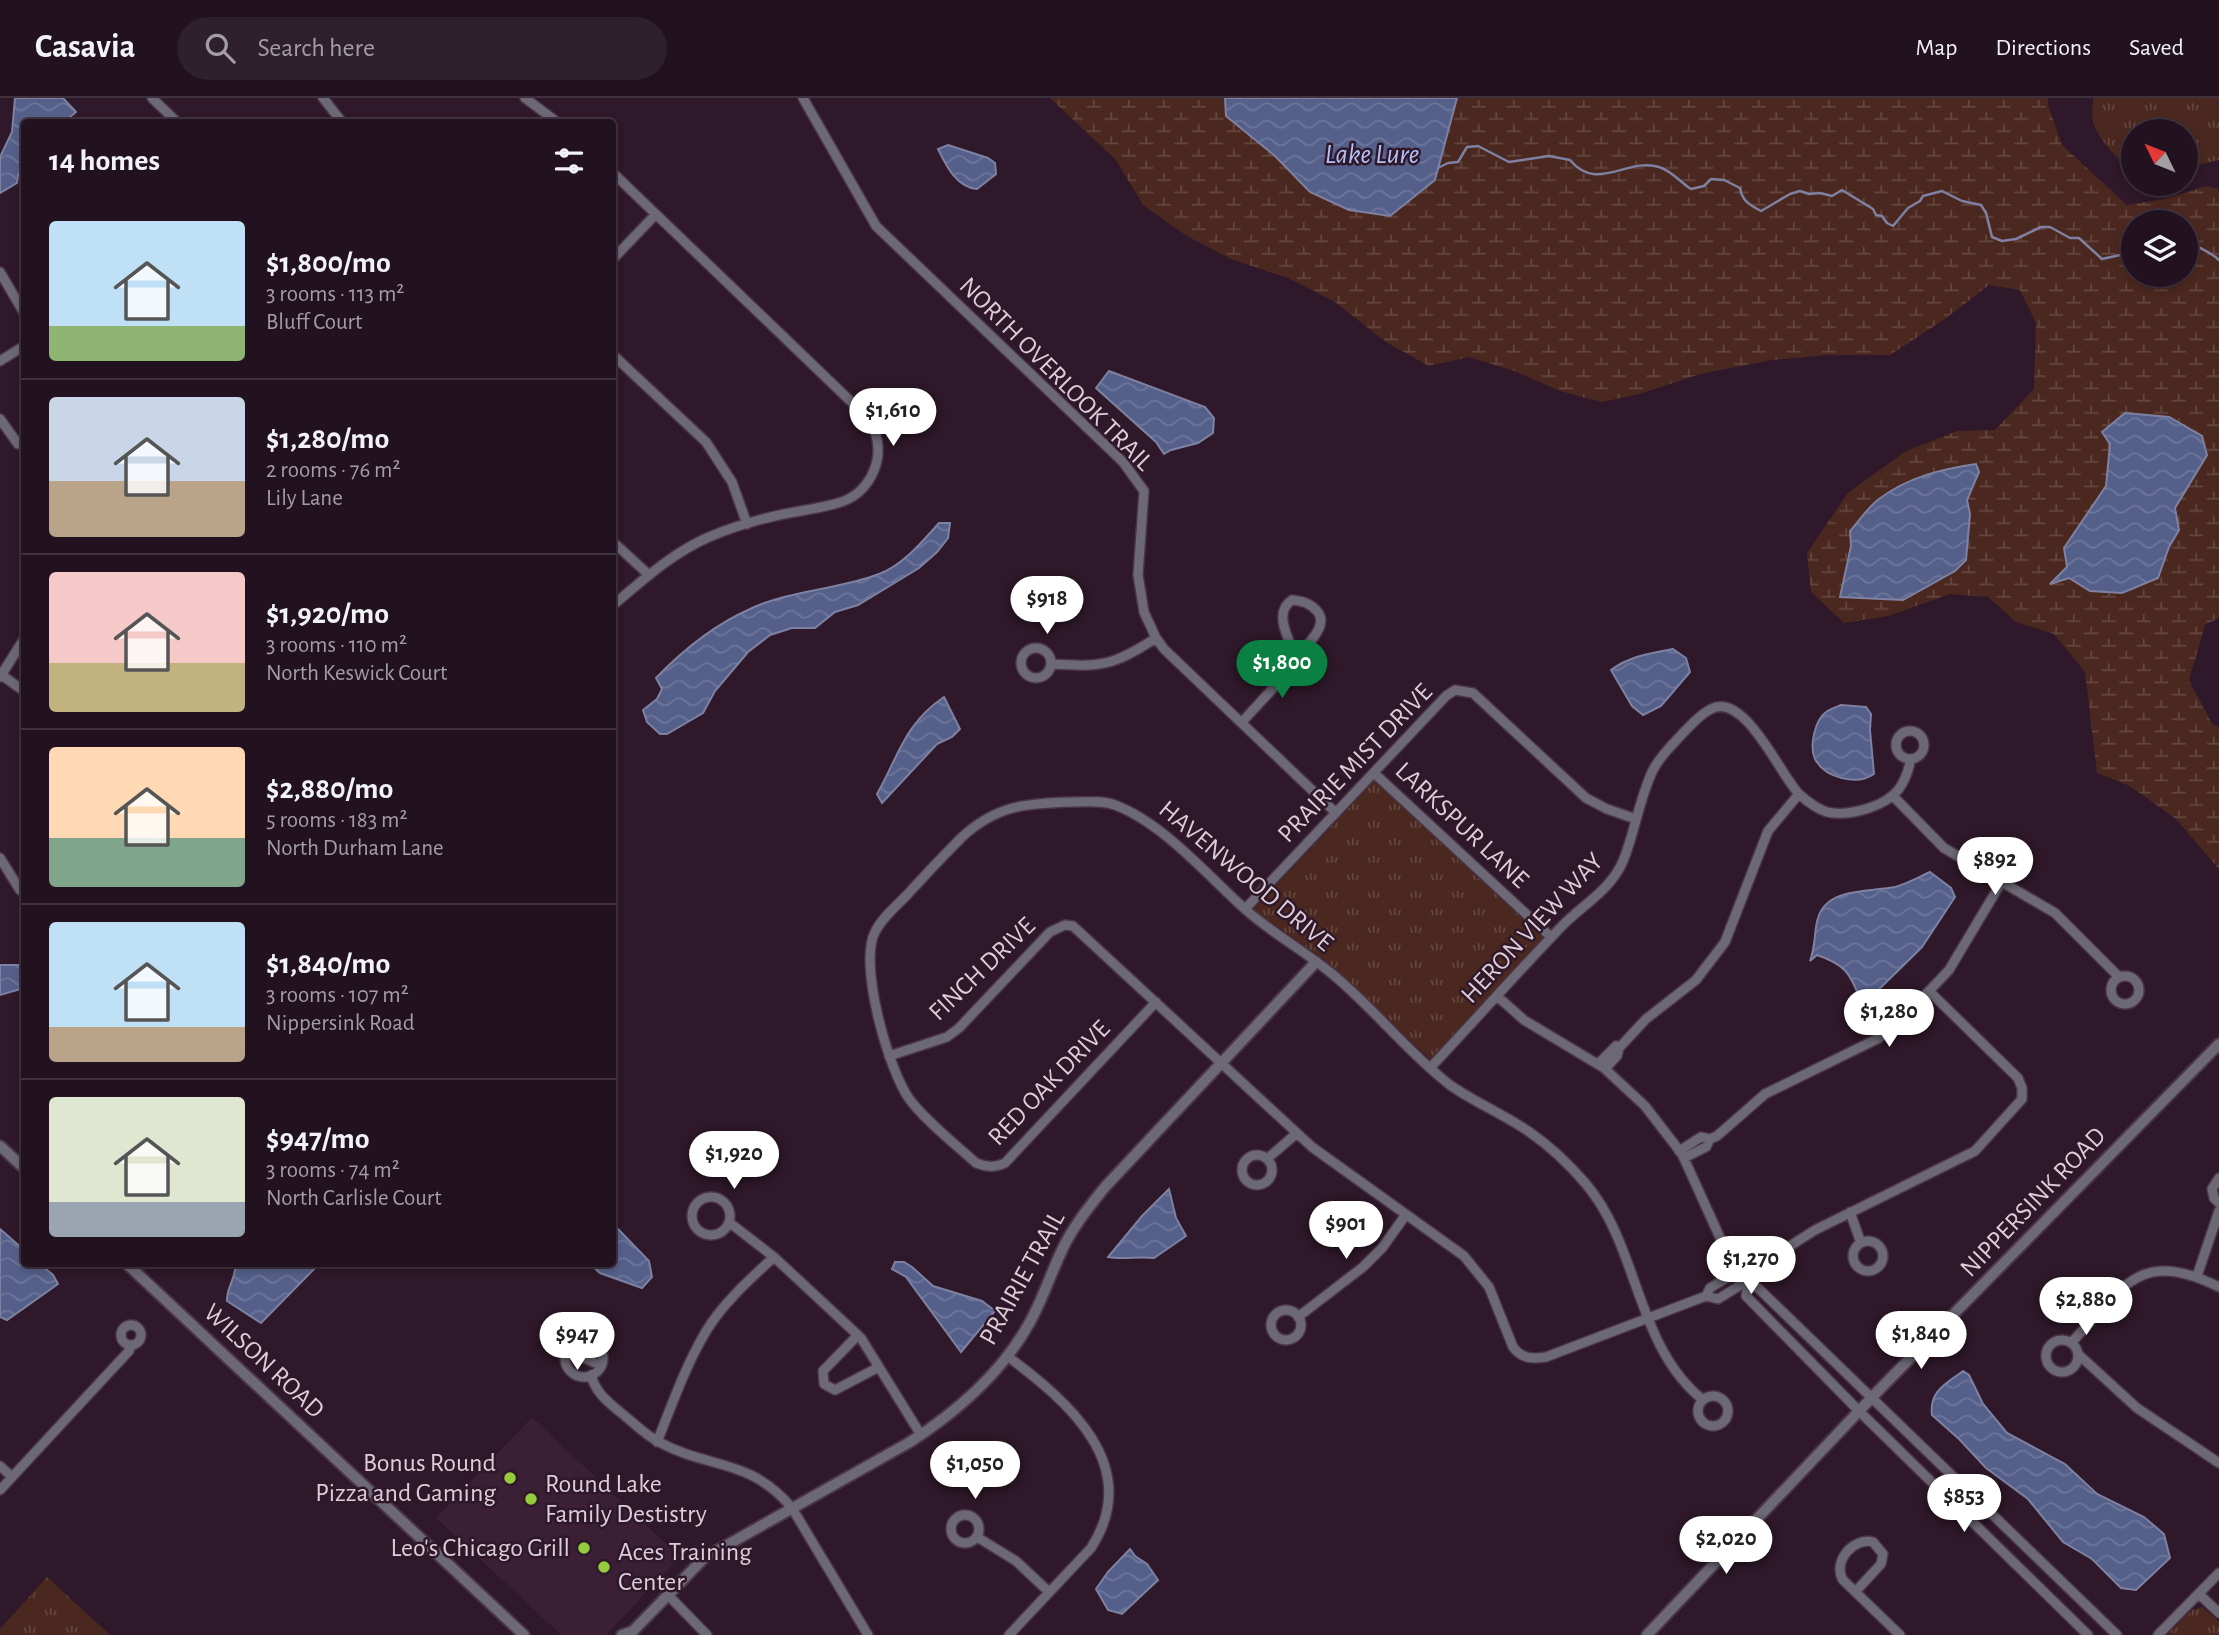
<!DOCTYPE html>
<html lang="en">
<head>
<meta charset="utf-8">
<style>
  body { margin:0; font-family:"Alegreya Sans",sans-serif; background:#2e202c; color:#f1f3f6; height:100vh; display:flex; flex-direction:column; font-size:26px; white-space:nowrap }
  * { box-sizing:border-box; margin:0 }
  p { font-size:23px; color:#a29ea4 }
  .icon { flex:none; width:38px; height:38px; fill:none; stroke:currentColor; stroke-width:2; stroke-linecap:round; stroke-linejoin:round }
  .map { position:relative; flex:1; overflow:hidden }
  .drawer { position:absolute; left:21px; top:21px; width:595px; height:1148px; display:flex; flex-direction:column; background:#22121f; border-radius:7px; box-shadow:0 4px 10px #0003,0 0 0 2px #3f323d }
  .drawer>* { flex:none }
  .needle { width:46px; rotate:313deg }
  .controls { position:absolute; left:2121px; top:21px; display:grid; gap:14px }
  .controls a { display:grid; place-items:center; width:77px; height:77px; border-radius:50%; background:#22121f; box-shadow:0 4px 10px #0003,0 0 0 2px #3f323d; font-size:35px }
  .price { position:absolute; translate:-50% -60px; padding:0 16px; border-radius:24px; background:#fff; color:#222; font-size:23px; line-height:46px; filter:drop-shadow(0 2px 4px #0008) }
  .price::after { content:''; position:absolute; left:50%; top:42px; width:21px; height:16px; margin-left:-10px; background:inherit; clip-path:polygon(0 0,100% 0,50% 100%) }
  .price.on { background:#0b8043; color:#fff }
  ul { padding:0; list-style:none }
  li { display:flex; align-items:center; gap:21px; height:175px; padding:0 28px }
  li+li { border-top:2px solid #3f323d }
  li span { display:grid; place-items:center; flex:none; width:196px; height:140px; border-radius:7px; color:#555 }
  li>.icon { margin-inline-start:auto }
  span .icon { width:84px; height:84px; fill:#fffc; stroke-width:1 }
  li b { font-size:30px }
  h2 { display:flex; justify-content:space-between; align-items:center; height:84px; padding:0 28px; font-size:30px }
  header { display:flex; align-items:center; gap:42px; box-sizing:border-box; height:98px; padding:0 35px; background:#22121f; border-bottom:2px solid #3f323d }
  header strong { font-size:33px }
  nav { display:flex; gap:38px; margin-inline-start:auto; font-size:24px }
  .search { width:490px; height:63px; background:#2e202c; display:flex; align-items:center; gap:18px; box-sizing:border-box; padding:0 24px; border-radius:38px; color:#a29ea4; font-size:26px }
  .map>svg:first-child { display:block }
</style>
</head>
<body>
<header>
<strong>Casavia</strong>
<div class="search"><svg class="icon" aria-label="search" viewBox="0 0 24 24"><circle cx="10" cy="10" r="6"/><path d="M15 15l6 6"/></svg>Search here</div>
<nav><a>Map</a><a>Directions</a><a>Saved</a></nav>
</header>
<div class="map">
<svg width="2219" height="1537" viewBox="0 0 2219 1537">
  <defs>
    <pattern id="grass-tufts" width="24" height="20" patternUnits="userSpaceOnUse" patternTransform="scale(1.75)"><rect width="24" height="20" fill="#4b281f"/><path d="M3 7l-1-3M5 7V3M7 7l1-3M15 17l-1-3M17 17v-4M19 17l1-3" fill="none" stroke="#64463f"/></pattern>
    <pattern id="wetland-marsh" width="20" height="14" patternUnits="userSpaceOnUse" patternTransform="scale(1.75)"><rect width="20" height="14" fill="#4b281f"/><path d="M1 5h8M5 5V1M11 12h8M15 12V8" fill="none" stroke="#64463f"/></pattern>
    <pattern id="water-waves" width="16" height="10" patternUnits="userSpaceOnUse" patternTransform="scale(1.75)"><rect width="16" height="10" fill="#55608a"/><path d="M0 5q4-4 8 0t8 0" fill="none" stroke="#6d769a"/></pattern>
  </defs>
  <rect width="100%" height="100%" fill="#2e1829"/>
  <path fill="#3a1f35" d="M532 1319 680 1459 606 1537H561L436 1420Z"/>
  <path fill="url(#grass-tufts)" d="M2093 0H2219V62L2186 70V33H2133V71C2119 65 2096 38 2093 23 2091 16 2093 7 2093 0Z
    M1374 683 1544 841 1430 961 1321 859 1253 812Z
    M47 1479 110 1537H0V1531Z
    M2202 1509 2219 1524V1537H2167L2192 1512Z"/>
  <path fill="url(#wetland-marsh)" fill-rule="evenodd" d="M1050 0H1225L1226 18 1275 58 1310 94 1435 82 1457 0H2048V7L2062 47 2127 107 2164 101 2207 88 2219 91V520L2205 527 2189 582 2212 626 2219 629V771L2176 721 2130 688 2097 675 2085 574 2054 536 2016 524 1988 499 1950 496 1888 518 1844 525 1811 494 1807 455 1848 395 1906 353 1957 333 1995 332 2034 291 2036 225 2020 192 1989 187 1945 221 1890 257H1827L1772 262 1700 276 1640 296 1601 304 1560 293 1514 273 1469 259 1429 268 1386 244 1335 204 1288 180 1231 161 1187 138 1143 107 1116 62ZM2133 124H2186V177H2133Z"/>
  <path fill="url(#water-waves)" stroke="#7e81a1" stroke-width="2" d="M15 0H63L76 14 64 24H24V69L18 77 17 85 0 95V59L12 34Z
    M1225 0H1457L1435 82 1390 118 1349 112 1310 94 1275 58 1226 18Z
    M948 47 988 60 995 65 996 76 977 91C956 89 946 67 938 51Z
    M1109 273 1205 309 1214 320 1213 335 1198 345 1171 352 1164 356 1156 344 1096 290Z
    M2125 315 2169 319 2202 338 2207 357 2175 410 2179 432 2169 449 2158 480 2122 495 2090 493 2069 480 2050 486 2067 469 2064 450 2106 388 2110 346 2102 334Z
    M1976 366 1979 374 1967 402 1970 416 1966 462 1955 473 1903 502 1840 499 1851 448 1850 433C1859 423 1868 409 1879 401 1908 379 1942 371 1976 366Z
    M939 425H950L948 440 937 454 919 470 858 507 835 514 815 530H792L770 537 748 554 715 593 703 615 667 636H660L647 624 643 612 657 601 662 591 656 580C683 552 714 527 750 511 790 492 837 492 879 476 903 467 922 444 939 425Z
    M1673 551 1686 560 1690 574 1661 608 1643 617 1632 608 1611 572C1629 558 1652 555 1673 551Z
    M944 599 960 631 952 639 937 646 882 705 877 696C898 659 905 625 944 599Z
    M1841 607 1866 609 1871 616 1870 632 1874 676C1857 688 1825 680 1815 661 1809 648 1815 622 1826 614 1830 611 1836 609 1841 607Z
    M1930 774 1951 790 1955 799 1922 849 1865 905 1860 902C1851 875 1844 866 1817 857L1810 863C1816 847 1814 832 1818 820 1827 789 1870 794 1895 789 1907 786 1919 779 1930 774Z
    M0 867H24V890L0 897Z
    M1169 1091 1176 1120 1186 1138 1154 1160C1138 1158 1124 1162 1108 1159L1142 1118Z
    M617 1130 649 1163 652 1179 642 1190 600 1175 592 1168V1166H612L613 1137Z
    M0 1131 24 1152V1166H40L53 1177 58 1186 7 1222 0 1219Z
    M895 1164H904L912 1169 933 1188 982 1203 995 1213 961 1254 906 1179 892 1171Z
    M235 1166H319L261 1225 227 1203C226 1189 237 1180 235 1166Z
    M1963 1273 1969 1277 1983 1306 2007 1335 2065 1366 2097 1396 2144 1419 2164 1436 2170 1460 2136 1492 2121 1490 2092 1461 2063 1444 2028 1401 1986 1370 1959 1341 1932 1317C1929 1293 1946 1286 1963 1273Z
    M1130 1451 1135 1458 1147 1466 1158 1482 1122 1516 1108 1512 1096 1491 1108 1474Z"/>
  <g fill="none" stroke-linecap="round" stroke-linejoin="round">
    <path stroke="#7e81a1" stroke-width="2.5" d="M1438 70 1448 65 1458 64 1467 49 1478 48 1509 64 1549 58 1570 62C1597 95 1627 59 1659 69 1672 73 1680 84 1691 91L1704 88 1711 81 1724 82 1740 90C1742 103 1750 107 1761 113L1790 96 1800 93 1809 96 1820 95 1832 98 1842 92 1873 111 1876 117 1882 118 1887 125 1893 128 1908 110 1920 103 1923 98 1942 93 1962 103 1981 107 1986 115 1992 139 2002 143 2016 141 2041 129H2050L2070 140H2079L2102 161 2120 157 2133 145
      M2186 139C2194 150 2209 152 2219 162"/>
    <defs>
      <path id="minor" d="M152 0 177 24
        M323 0 342 24
        M525 0 557 24
        M803 0 876 128 1123 364 1144 393 1138 477 1144 514 1156 540 1164 551 1336 715
        M612 74 866 318C870 324 874 331 876 337 884 366 867 397 838 405 818 411 796 413 775 418 753 423 730 430 709 439 672 455 643 482 612 508
        M612 162 656 116
        M0 174 24 215
        M612 256 706 344 732 384 747 426
        M0 263 24 248
        M0 321 18 346
        M612 443 649 477
        M1292 502C1302 503 1310 505 1317 513 1330 527 1306 548 1296 560 1290 543 1272 515 1292 502Z
        M1021 565a15 15 0 1 1 30 0a15 15 0 1 1-30 0Z
        M1051 566C1102 569 1113 568 1156 540
        M0 576 24 593
        M0 579 24 541
        M1242 624 1288 574 1296 560
        M1896 647a14 14 0 1 1 28 0a14 14 0 1 1-28 0Z
        M1374 675 1551 839
        M1893 698 1944 750 2055 815 2119 879
        M0 760 20 792
        M1245 811 1446 598 1455 592 1473 595 1586 700 1607 711 1636 721
        M2111 892a14 14 0 1 1 28 0a14 14 0 1 1-28 0Z
        M1497 898 1524 922 1604 970 1645 1008 1682 1056 1727 1155 1748 1186
        M1156 904 1005 1065C994 1070 987 1069 976 1065 954 1045 928 1025 910 1002 889 974 858 866 875 834 882 820 895 809 906 798 924 778 942 759 961 740 996 707 1027 705 1073 704 1086 704 1102 702 1115 707 1163 725 1207 777 1246 812 1272 835 1303 852 1331 875 1373 909 1407 954 1450 987 1474 1004 1503 1016 1528 1033 1550 1048 1569 1066 1586 1086 1640 1150 1635 1247 1703 1302
        M889 958 947 939 959 930 1050 834 1065 827 1073 828 1312 1049 1464 1158 1489 1189 1513 1249C1522 1261 1532 1261 1546 1259L1706 1198
        M1598 966 1616 948 1619 950
        M1431 969C1475 922 1517 875 1561 829 1582 807 1611 792 1623 763 1635 734 1639 701 1653 672 1660 658 1672 647 1683 635 1692 626 1699 617 1711 611 1745 593 1781 679 1800 697 1808 704 1817 711 1827 714 1840 717 1857 714 1869 710 1896 701 1905 688 1911 661
        M1605 971 1617 958 1619 950 1646 921 1696 882 1725 844 1768 733 1799 696
        M1679 1053 1701 1039 1710 1041 1717 1038 1765 996 1879 940 1929 893 1949 872 2001 785
        M1242 1072a15 15 0 1 1 30 0a15 15 0 1 1-30 0Z
        M1684 1060 1706 1049 1710 1041
        M1267 1061 1297 1035
        M2219 1080 2212 1091 2214 1100 2219 1105
        M692 1118a19 19 0 1 1 38 0a19 19 0 1 1-38 0Z
        M1850 1114 1861 1145
        M730 1125 774 1159 861 1240 921 1337
        M1853 1158a15 15 0 1 1 30 0a15 15 0 1 1-30 0Z
        M2197 1178 2219 1113
        M1748 1186 1758 1190 2117 1537
        M1748 1186 1746 1198 1860 1314 2088 1537
        M1706 1198 1718 1201 1771 1168 1776 1157 1815 1132 1975 1053 2022 1001V990L2018 980 1929 893
        M1706 1198 1710 1190 1764 1158 1776 1157
        M1271 1227a15 15 0 1 1 30 0a15 15 0 1 1-30 0Z
        M1298 1219 1363 1169 1382 1150 1405 1118
        M121 1237a10 10 0 1 1 20 0a10 10 0 1 1-20 0Z
        M858 1237 823 1273 824 1286 835 1292 879 1269
        M565 1260a19 19 0 1 1 38 0a19 19 0 1 1-38 0Z
        M2046 1258a16 16 0 1 1 32 0a16 16 0 1 1-32 0Z
        M2071 1245C2123 1190 2138 1149 2219 1189
        M568 1253 600 1267
        M2078 1256 2137 1310 2219 1365
        M1007 1258C1068 1303 1144 1368 1091 1450L1009 1537
        M591 1277C596 1295 607 1303 620 1314 633 1324 645 1337 659 1344 710 1372 749 1359 792 1410L868 1537
        M1698 1313a15 15 0 1 1 30 0a15 15 0 1 1-30 0Z
        M657 1344C672 1307 685 1269 705 1235 721 1207 750 1181 774 1159
        M0 1368 12 1379
        M0 1392 129 1253 131 1247
        M951 1431a14 14 0 1 1 28 0a14 14 0 1 1-28 0Z
        M977 1439 1016 1463 1048 1493
        M1856 1493 1881 1466 1883 1456 1873 1444C1854 1439 1832 1463 1843 1482L1900 1537
        M2199 1496 2219 1515
        M668 1497 707 1537
        M2158 1537 2219 1475"/>
      <path id="tertiary" d="M0 1048 24 1070
        M127 1166 524 1537
        M622 1537 633 1533 704 1460 910 1344C958 1313 1002 1275 1030 1224 1043 1200 1051 1175 1063 1150 1074 1127 1090 1108 1105 1089L1316 864
        M1647 1537 1879 1292 2219 946"/>
    </defs>
    <use href="#minor" stroke="#4a3545" stroke-width="12"/>
    <use href="#tertiary" stroke="#4a3545" stroke-width="14"/>
    <use href="#minor" stroke="#6d6875" stroke-width="9"/>
    <use href="#tertiary" stroke="#6d6875" stroke-width="10"/>
  </g>
  <g fill="#94cc3c" stroke="#2e1829" stroke-width="2.5">
    <circle cx="510" cy="1380" r="7"/>
    <circle cx="531" cy="1401" r="7"/>
    <circle cx="584" cy="1450" r="7"/>
    <circle cx="604" cy="1469" r="7"/>
  </g>
  <g text-anchor="middle" dominant-baseline="central" stroke-width="5" stroke-linejoin="round" paint-order="stroke">
    <g font-size="26" fill="#dccdd8" stroke="#2e1829">
      <text transform="translate(1056 276) rotate(45)">NORTH OVERLOOK TRAIL</text>
      <text transform="translate(1355 665) rotate(-46)">PRAIRIE MIST DRIVE</text>
      <text transform="translate(1462 727) rotate(43)">LARKSPUR LANE</text>
      <text transform="translate(1246 778) rotate(40)">HAVENWOOD DRIVE</text>
      <text transform="translate(1532 830) rotate(-47)">HERON VIEW WAY</text>
      <text transform="translate(982 871) rotate(-44)">FINCH DRIVE</text>
      <text transform="translate(1049 985) rotate(-46)">RED OAK DRIVE</text>
      <text transform="translate(2033 1104) rotate(-46)">NIPPERSINK ROAD</text>
      <text transform="translate(1022 1180) rotate(-61)">PRAIRIE TRAIL</text>
      <text transform="translate(264 1263) rotate(43)">WILSON ROAD</text>
    </g>
    <g font-size="26" fill="#dccdd8" stroke="#2e1829" text-anchor="end">
      <text x="496" y="1365">Bonus Round<tspan x="496" dy="30">Pizza and Gaming</tspan></text>
      <text x="545" y="1386" text-anchor="start">Round Lake<tspan x="545" dy="30">Family Destistry</tspan></text>
      <text x="570" y="1450">Leo's Chicago Grill</text>
      <text x="618" y="1454" text-anchor="start">Aces Training<tspan x="618" dy="30">Center</tspan></text>
    </g>
    <g font-size="28" font-style="italic" fill="#b3c1f9" stroke="#2e1829">
      <text x="1372" y="57">Lake Lure</text>
    </g>
  </g>
</svg>
<div class="controls">
<a><svg class="needle" viewBox="-14 -14 28 28"><path d="M0-13l5 13h-10z" fill="#e53935"/><path d="M0 13l5-13h-10z" fill="#a29ea4"/></svg></a>
<a><svg class="icon" aria-label="layers" viewBox="0 0 24 24"><path d="M12 4l9 5-9 5-9-5zM3 14l9 5 9-5"/></svg></a>
</div>
<b class="price" style="left:893px;top:350px">$1,610</b>
<b class="price" style="left:1047px;top:538px">$918</b>
<b class="price on" style="left:1282px;top:602px">$1,800</b>
<b class="price" style="left:1995px;top:799px">$892</b>
<b class="price" style="left:1889px;top:951px">$1,280</b>
<b class="price" style="left:734px;top:1093px">$1,920</b>
<b class="price" style="left:1346px;top:1163px">$901</b>
<b class="price" style="left:1751px;top:1198px">$1,270</b>
<b class="price" style="left:2086px;top:1239px">$2,880</b>
<b class="price" style="left:1921px;top:1273px">$1,840</b>
<b class="price" style="left:577px;top:1274px">$947</b>
<b class="price" style="left:975px;top:1403px">$1,050</b>
<b class="price" style="left:1964px;top:1436px">$853</b>
<b class="price" style="left:1726px;top:1478px">$2,020</b>
<section class="drawer">
<h2>14 homes<svg class="icon" aria-label="filters" viewBox="0 0 24 24"><path d="M4 7h16M4 17h16"/><circle cx="9" cy="7" r="2"/><circle cx="15" cy="17" r="2"/></svg></h2>
<ul>
<li><span style="background:linear-gradient(#bfe0f5 75%,#8fb573 0)"><svg class="icon" aria-label="home" viewBox="0 0 24 24"><path d="M3 11l9-7 9 7M6 9v11h12V9"/></svg></span><div><b>$1,800/mo</b><p>3 rooms · 113 m²</p><p>Bluff Court</p></div></li>
<li><span style="background:linear-gradient(#c9d6e8 60%,#b9a48a 0)"><svg class="icon" aria-label="home" viewBox="0 0 24 24"><path d="M3 11l9-7 9 7M6 9v11h12V9"/></svg></span><div><b>$1,280/mo</b><p>2 rooms · 76 m²</p><p>Lily Lane</p></div></li>
<li><span style="background:linear-gradient(#f6c9c9 65%,#c2b280 0)"><svg class="icon" aria-label="home" viewBox="0 0 24 24"><path d="M3 11l9-7 9 7M6 9v11h12V9"/></svg></span><div><b>$1,920/mo</b><p>3 rooms · 110 m²</p><p>North Keswick Court</p></div></li>
<li><span style="background:linear-gradient(#ffd9b3 65%,#7fa58c 0)"><svg class="icon" aria-label="home" viewBox="0 0 24 24"><path d="M3 11l9-7 9 7M6 9v11h12V9"/></svg></span><div><b>$2,880/mo</b><p>5 rooms · 183 m²</p><p>North Durham Lane</p></div></li>
<li><span style="background:linear-gradient(#bfe0f5 75%,#b9a48a 0)"><svg class="icon" aria-label="home" viewBox="0 0 24 24"><path d="M3 11l9-7 9 7M6 9v11h12V9"/></svg></span><div><b>$1,840/mo</b><p>3 rooms · 107 m²</p><p>Nippersink Road</p></div></li>
<li><span style="background:linear-gradient(#dfe7d0 75%,#9aa5b1 0)"><svg class="icon" aria-label="home" viewBox="0 0 24 24"><path d="M3 11l9-7 9 7M6 9v11h12V9"/></svg></span><div><b>$947/mo</b><p>3 rooms · 74 m²</p><p>North Carlisle Court</p></div></li>
</ul>
</section>
</div>
</body>
</html>
